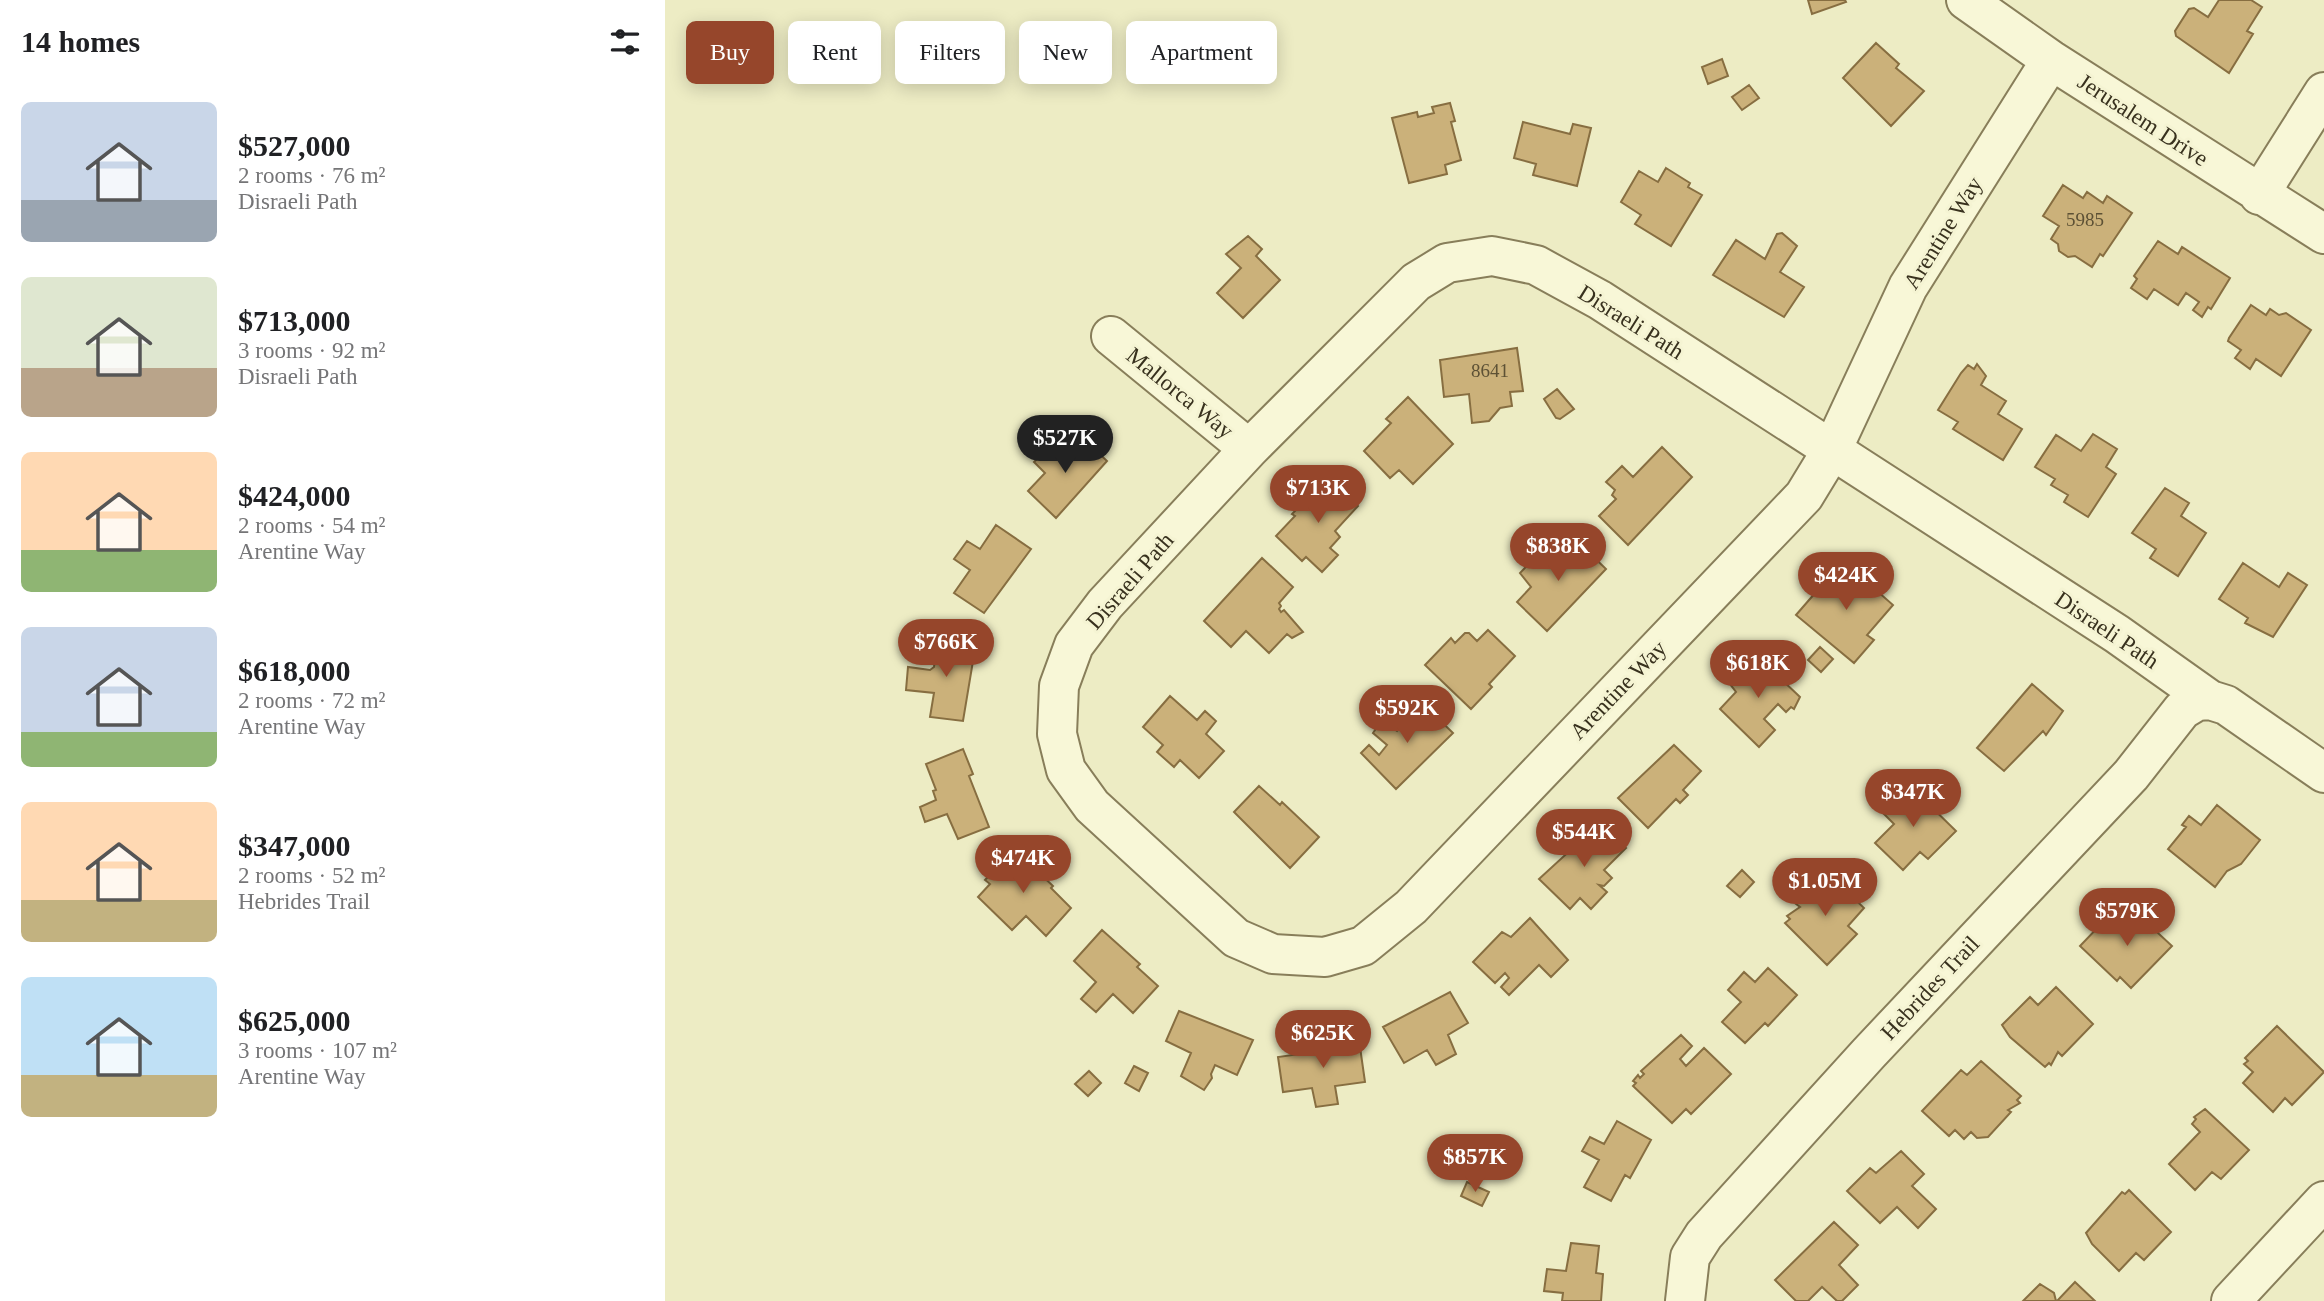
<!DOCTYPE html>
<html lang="en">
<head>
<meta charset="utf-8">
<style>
  body { margin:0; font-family:"Times New Roman",serif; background:#f2f2f2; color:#202124; height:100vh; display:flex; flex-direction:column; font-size:26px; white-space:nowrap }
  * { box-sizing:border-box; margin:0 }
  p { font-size:23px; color:#757577 }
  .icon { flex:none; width:38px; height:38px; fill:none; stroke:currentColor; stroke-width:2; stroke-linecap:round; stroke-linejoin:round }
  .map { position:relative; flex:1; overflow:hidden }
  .drawer { display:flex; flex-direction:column; background:#fff; width:665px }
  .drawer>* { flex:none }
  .banner { position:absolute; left:21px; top:21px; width:665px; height:63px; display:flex; gap:14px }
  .price { position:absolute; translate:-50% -60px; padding:0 16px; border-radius:24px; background:#96462b; color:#fff; font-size:23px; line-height:46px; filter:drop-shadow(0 2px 4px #0008) }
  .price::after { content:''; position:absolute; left:50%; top:42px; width:21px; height:16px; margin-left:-10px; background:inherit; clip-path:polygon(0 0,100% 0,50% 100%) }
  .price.selected { background:#222; color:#fff }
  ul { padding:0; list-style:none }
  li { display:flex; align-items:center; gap:21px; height:175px; padding:0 21px }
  li span { display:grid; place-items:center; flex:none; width:196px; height:140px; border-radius:10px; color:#555 }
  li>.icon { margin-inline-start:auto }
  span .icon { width:84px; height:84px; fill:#fffc; stroke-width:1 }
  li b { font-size:30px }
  h2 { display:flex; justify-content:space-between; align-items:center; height:84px; padding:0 21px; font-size:30px }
  .pill { padding:0 24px; border-radius:10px; background:#fff; box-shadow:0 4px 18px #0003; font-size:24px; line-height:63px }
  .pill.selected { background:#96462b; color:#fff }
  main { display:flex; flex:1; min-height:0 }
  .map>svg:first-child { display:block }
</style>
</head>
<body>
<main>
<section class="drawer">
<h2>14 homes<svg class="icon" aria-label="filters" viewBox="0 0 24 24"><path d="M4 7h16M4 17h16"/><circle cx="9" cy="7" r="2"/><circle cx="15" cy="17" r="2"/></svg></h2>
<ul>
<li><span style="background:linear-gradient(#c9d6e8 70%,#9aa5b1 0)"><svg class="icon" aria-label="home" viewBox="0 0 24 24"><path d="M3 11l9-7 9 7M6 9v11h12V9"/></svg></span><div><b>$527,000</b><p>2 rooms · 76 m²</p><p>Disraeli Path</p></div></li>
<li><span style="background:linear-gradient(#dfe7d0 65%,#b9a48a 0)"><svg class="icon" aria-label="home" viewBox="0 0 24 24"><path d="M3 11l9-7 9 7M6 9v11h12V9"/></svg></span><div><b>$713,000</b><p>3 rooms · 92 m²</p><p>Disraeli Path</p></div></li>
<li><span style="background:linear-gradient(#ffd9b3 70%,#8fb573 0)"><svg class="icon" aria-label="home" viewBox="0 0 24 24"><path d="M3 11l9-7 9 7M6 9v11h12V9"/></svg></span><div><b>$424,000</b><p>2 rooms · 54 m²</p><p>Arentine Way</p></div></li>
<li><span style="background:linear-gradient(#c9d6e8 75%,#8fb573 0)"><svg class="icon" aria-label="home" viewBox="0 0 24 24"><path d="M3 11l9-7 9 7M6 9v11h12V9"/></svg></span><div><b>$618,000</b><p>2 rooms · 72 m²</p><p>Arentine Way</p></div></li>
<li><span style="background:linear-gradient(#ffd9b3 70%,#c2b280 0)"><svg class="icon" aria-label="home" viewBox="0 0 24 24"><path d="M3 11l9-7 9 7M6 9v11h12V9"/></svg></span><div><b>$347,000</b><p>2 rooms · 52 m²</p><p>Hebrides Trail</p></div></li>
<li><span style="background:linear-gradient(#bfe0f5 70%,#c2b280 0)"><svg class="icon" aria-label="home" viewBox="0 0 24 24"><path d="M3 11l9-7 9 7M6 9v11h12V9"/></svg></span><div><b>$625,000</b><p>3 rooms · 107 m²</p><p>Arentine Way</p></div></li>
</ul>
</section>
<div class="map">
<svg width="1659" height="1301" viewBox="0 0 1659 1301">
  <rect width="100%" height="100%" fill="#edecc4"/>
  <path fill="#cbb17a" stroke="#876e41" stroke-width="2" d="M1143 0H1180L1181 2 1147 14Z
    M1554 0H1586L1597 7 1582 31 1588 34 1564 73 1511 36 1510 31 1524 9 1529 8 1543 17Z
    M1211 43 1234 64 1231 68 1259 91 1226 126 1178 78Z
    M1057 59 1063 76 1043 84 1037 67Z
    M1084 85 1094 98 1077 110 1067 97Z
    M785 103 790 121 786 122 796 160 780 165 782 174 744 183 727 118 752 112 753 117 769 113 767 107Z
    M858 122 905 134 908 124 926 128 912 186 868 175 871 164 849 158Z
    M1001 168 1025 183 1023 187 1037 195 1006 246 970 224 976 215 956 202 974 171 993 182Z
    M1398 185 1418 198 1422 192 1438 203 1442 196 1467 213 1438 256 1435 254 1427 267 1410 256 1403 257 1394 251 1393 244 1386 239 1394 226 1378 216Z
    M1117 233 1132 246 1115 272 1139 287 1119 317 1048 275 1071 240 1100 259 1112 234Z
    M583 236 597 249 591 256 615 280 578 318 552 293 576 268 561 254Z
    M1493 241 1513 254 1517 247 1565 278 1546 309 1543 307 1537 317 1528 310 1534 302 1521 293 1513 305 1489 289 1482 299 1466 288 1472 279 1469 276Z
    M1586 305 1601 315 1605 309 1614 315 1621 313 1646 330 1616 376 1591 359 1585 369 1570 358 1576 350 1563 341 1564 338Z
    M852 348 858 391 845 392 847 406 835 408 824 421 807 423 804 394 779 397 775 360Z
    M1312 364 1321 376 1316 385 1341 401 1333 414 1357 429 1338 460 1288 429 1293 422 1273 410 1296 373 1303 365 1309 369Z
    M892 389 909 409 895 419 891 418 879 399Z
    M743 397 788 444 748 484 734 470 725 478 699 451 726 423 721 419Z
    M1428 434 1452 449 1441 467 1451 474 1423 517 1399 502 1403 495 1386 485 1390 479 1370 467 1391 435 1416 451Z
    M418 438 442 461 391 518 363 491 380 473 369 462 388 443 401 456Z
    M997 447 1027 477 963 545 934 516 951 499 947 495 950 490 941 482 957 466 968 477Z
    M663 477 693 506 670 531 675 537 665 548 673 555 657 572 641 557 637 561 611 536 630 516 627 514Z
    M1500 488 1524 503 1516 516 1541 533 1513 576 1485 558 1491 549 1467 533Z
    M331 525 366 549 319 613 289 593 305 570 289 559 302 541 315 549Z
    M884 543 899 558 914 543 941 569 882 631 852 602 866 587 855 573Z
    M597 558 628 587 614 603 616 606 614 609 616 612 619 610 638 632 627 638 622 634 604 653 581 631 566 647 539 621Z
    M1178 561 1228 605 1202 635 1209 640 1189 663 1131 615Z
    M1578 563 1614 587 1623 573 1642 585 1608 637 1580 623 1583 618 1554 599Z
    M823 630 850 656 824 684 827 687 806 709 760 665 786 638 790 643 800 633H804L812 641Z
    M273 637 311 643 298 721 265 717 269 693 241 690 243 667 265 670 269 667Z
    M1155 647 1168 659 1156 672 1143 660Z
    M1092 656 1135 697 1129 709 1126 707 1121 712 1113 704 1099 719 1110 730 1094 747 1055 709 1071 692 1065 684Z
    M1367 684 1398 711 1381 735 1378 731 1339 771 1312 748Z
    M505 696 532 720 540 711 551 721 541 734 559 751 534 778 515 760 509 767 492 752 498 745 478 727Z
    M758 704 788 733 731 789 696 753 704 745 714 755 722 745 708 733 717 720 732 731Z
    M1009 745 1036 771 1018 790 1023 795 1015 803 1011 799 983 828 953 798Z
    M298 749 308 774 304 776 324 827 293 839 282 814 260 822 255 807 271 800 268 791 271 790 261 764Z
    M594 786 615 805 617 802 654 837 625 868 569 812Z
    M1248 789 1291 831 1263 859 1255 852 1238 870 1210 843 1229 824 1215 810 1228 796 1234 802 1238 798 1236 796Z
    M1552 805 1595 840 1576 864 1562 871 1550 887 1503 849 1521 827 1517 825 1524 816 1536 825Z
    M935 823 961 848 939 870 947 878 939 886 934 885 942 892 926 909 915 898 905 909 874 879Z
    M349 849 388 886 386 888 406 908 381 936 361 916 347 930 313 897 325 884 320 880Z
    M1077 870 1089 882 1075 897 1062 886Z
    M1162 872 1199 908 1183 926 1192 934 1162 965 1120 923 1125 919 1122 916 1135 907 1131 904Z
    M1466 908 1507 946 1466 988 1455 977 1452 981 1415 946 1437 923 1442 927 1448 921 1451 924Z
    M865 918 903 960 886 977 874 965 844 995 836 987 844 978 840 973 830 983 808 962 837 932 846 937Z
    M437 930 475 964 472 967 493 986 468 1013 448 994 431 1012 416 999 431 982 409 961Z
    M1103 968 1132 995 1103 1026 1100 1023 1080 1043 1057 1022 1076 1002 1063 990 1079 972 1090 982Z
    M1391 987 1428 1024 1397 1056 1393 1052 1386 1065 1384 1063 1380 1067 1345 1037 1337 1025 1365 997 1373 1005Z
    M785 992 803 1023 783 1035 791 1054 771 1065 762 1050 739 1063 718 1027Z
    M514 1011 588 1040 572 1075 550 1065 546 1074 547 1078 539 1090 516 1076 526 1053 501 1041Z
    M1612 1026 1659 1072 1627 1105 1620 1098 1608 1112 1578 1083 1588 1072 1579 1064 1583 1061 1580 1058Z
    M1016 1035 1027 1046 1015 1059 1021 1066 1039 1048 1066 1074 1026 1114 1021 1109 1007 1123 968 1086 971 1083 968 1081 973 1075 975 1078 979 1074 976 1071Z
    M694 1040 700 1082 670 1086 673 1104 651 1107 647 1088 618 1092 613 1057 642 1053 641 1048Z
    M1316 1061 1356 1096 1352 1100 1355 1103 1343 1110 1346 1112 1323 1137 1312 1138 1306 1132 1299 1139 1290 1130 1284 1136 1257 1111 1296 1070 1302 1075Z
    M469 1066 483 1073 474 1091 460 1083Z
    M424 1071 436 1083 423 1096 410 1084Z
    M1540 1109 1584 1150 1556 1179 1547 1172 1530 1190 1504 1164 1535 1132 1527 1124 1531 1119 1529 1117Z
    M952 1121 986 1140 965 1178 960 1175 946 1201 919 1187 934 1160 917 1151 925 1137 939 1144Z
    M1236 1151 1259 1174 1247 1186 1271 1209 1253 1228 1232 1207 1215 1223 1182 1191 1205 1168 1211 1173Z
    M802 1182 824 1192 817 1206 796 1196Z
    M1464 1190 1506 1232 1479 1260 1471 1253 1454 1271 1427 1244 1421 1233 1457 1192 1460 1194Z
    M1169 1222 1193 1245 1174 1265 1193 1285 1177 1301H1172L1157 1287 1143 1301H1131L1110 1280Z
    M906 1243 934 1246 931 1273 938 1274 936 1301H897L898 1293 879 1291 882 1269 901 1271Z
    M1410 1282 1430 1301H1392Z
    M1375 1284 1389 1293 1391 1301H1358Z"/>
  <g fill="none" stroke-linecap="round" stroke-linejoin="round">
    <defs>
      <path id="minor" d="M1301 0 1386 60 1659 234
        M1386 60 1243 287 1167 450 1139 496 746 907 698 946 660 957 608 954 571 938 427 806 401 770 392 734 394 686 409 645 440 604 584 449 751 282 782 263 827 256 871 265 935 300 1452 634 1545 700 1561 705 1659 773
        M1594 195 1659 92
        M446 336 584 449
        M1020 1301 1025 1257 1039 1235 1204 1053 1466 775 1517 710 1532 701 1545 700
        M1566 1301 1659 1201"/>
    </defs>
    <use href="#minor" stroke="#887e5a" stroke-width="42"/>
    <use href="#minor" stroke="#f8f7d7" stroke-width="38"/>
  </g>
  <g text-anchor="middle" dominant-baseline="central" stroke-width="6" stroke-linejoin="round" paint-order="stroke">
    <g font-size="19" fill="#5d5135">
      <text x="1420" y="219">5985</text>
      <text x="825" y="370">8641</text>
    </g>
    <g font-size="23" fill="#38311e" stroke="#f5f4d3">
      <text transform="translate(1478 120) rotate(33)">Jerusalem Drive</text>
      <text transform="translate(1278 233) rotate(-58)">Arentine Way</text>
      <text transform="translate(966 322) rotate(32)">Disraeli Path</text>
      <text transform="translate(515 393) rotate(39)">Mallorca Way</text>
      <text transform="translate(465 581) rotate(-49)">Disraeli Path</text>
      <text transform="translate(1442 630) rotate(34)">Disraeli Path</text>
      <text transform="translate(953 690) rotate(-46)">Arentine Way</text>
      <text transform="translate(1265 988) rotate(-47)">Hebrides Trail</text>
    </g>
  </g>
</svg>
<b class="price selected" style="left:400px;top:475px">$527K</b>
<b class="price" style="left:653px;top:525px">$713K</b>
<b class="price" style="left:893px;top:583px">$838K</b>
<b class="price" style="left:1181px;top:612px">$424K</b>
<b class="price" style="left:281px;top:679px">$766K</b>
<b class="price" style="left:1093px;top:700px">$618K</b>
<b class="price" style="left:742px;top:745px">$592K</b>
<b class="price" style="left:1248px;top:829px">$347K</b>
<b class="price" style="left:919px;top:869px">$544K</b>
<b class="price" style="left:358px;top:895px">$474K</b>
<b class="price" style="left:1160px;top:918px">$1.05M</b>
<b class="price" style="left:1462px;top:948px">$579K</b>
<b class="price" style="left:658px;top:1070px">$625K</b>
<b class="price" style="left:810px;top:1194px">$857K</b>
<div class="banner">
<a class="pill selected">Buy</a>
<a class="pill">Rent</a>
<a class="pill">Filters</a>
<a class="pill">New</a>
<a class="pill">Apartment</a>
</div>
</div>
</main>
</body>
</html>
